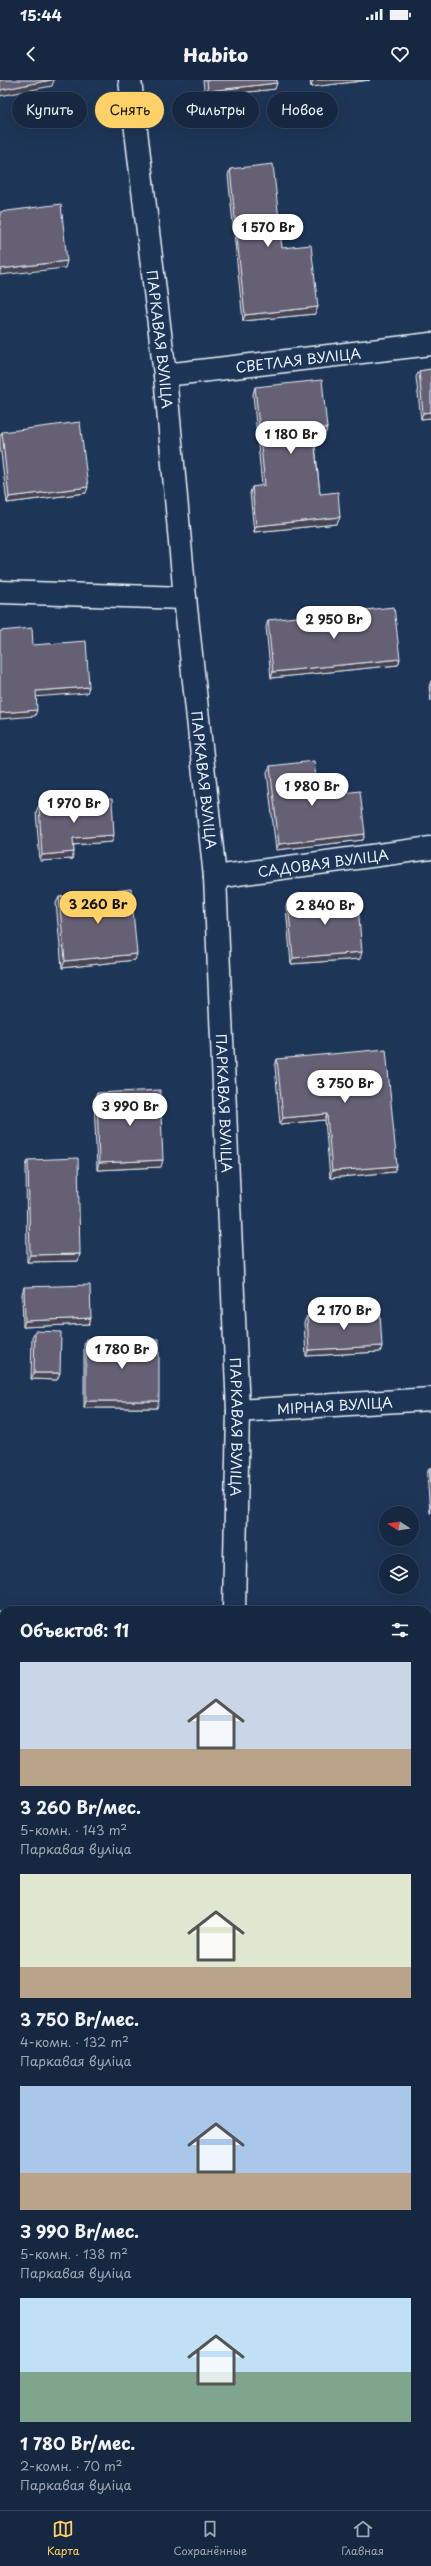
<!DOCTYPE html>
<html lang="ru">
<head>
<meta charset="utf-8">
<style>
  body { margin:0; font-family:"Playpen Sans",sans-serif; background:#23344c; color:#f1f3f6; height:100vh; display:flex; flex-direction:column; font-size:15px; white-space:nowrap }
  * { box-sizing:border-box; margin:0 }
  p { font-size:13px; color:#9ea6b1 }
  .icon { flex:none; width:22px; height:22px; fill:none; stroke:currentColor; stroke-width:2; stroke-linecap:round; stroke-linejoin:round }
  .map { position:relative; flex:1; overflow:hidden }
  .details { position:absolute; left:0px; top:1526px; width:431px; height:904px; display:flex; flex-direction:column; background:#162841; border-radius:12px 12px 0 0; box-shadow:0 4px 16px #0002,0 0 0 1px #35445a }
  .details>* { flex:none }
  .hud { position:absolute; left:12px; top:12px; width:407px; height:36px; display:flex; gap:8px }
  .needle { width:26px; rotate:282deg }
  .fabs { position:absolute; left:379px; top:1426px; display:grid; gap:8px }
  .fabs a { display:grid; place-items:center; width:40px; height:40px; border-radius:50%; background:#162841; box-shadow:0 4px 16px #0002,0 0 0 1px #35445a; font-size:20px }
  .price { position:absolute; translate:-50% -34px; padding:0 9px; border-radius:14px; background:#fff; color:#222; font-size:13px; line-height:26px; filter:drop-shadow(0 1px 2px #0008) }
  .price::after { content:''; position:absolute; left:50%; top:24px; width:12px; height:9px; margin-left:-6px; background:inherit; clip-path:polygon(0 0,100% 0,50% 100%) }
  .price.selected { background:#ffd166; color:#111 }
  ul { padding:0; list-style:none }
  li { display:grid; align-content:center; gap:8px; height:212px; padding:0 20px }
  li span { display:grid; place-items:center; height:124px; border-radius:0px; color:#555 }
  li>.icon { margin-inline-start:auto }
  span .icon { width:72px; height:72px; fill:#fffc; stroke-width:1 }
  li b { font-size:17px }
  h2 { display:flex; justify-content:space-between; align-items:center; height:48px; padding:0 20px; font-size:17px }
  .chip { padding:0 14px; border-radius:18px; background:#162841; box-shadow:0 4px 16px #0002,0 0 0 1px #35445a; font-size:14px; line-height:36px }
  .chip.selected { background:#ffd166; color:#111 }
  .status { display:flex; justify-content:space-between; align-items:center; height:28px; padding:0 20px; background:#162841; direction:ltr }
  .status svg { height:11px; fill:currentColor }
  header { display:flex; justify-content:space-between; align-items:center; height:52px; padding:0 20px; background:#162841; font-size:18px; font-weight:800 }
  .dock { display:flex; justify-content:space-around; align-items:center; height:56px; border-top:1px solid #35445a; background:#162841; font-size:11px; color:#9ea6b1 }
  .dock a { display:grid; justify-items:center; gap:2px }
  .dock .selected { color:#ffd166 }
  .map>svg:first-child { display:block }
</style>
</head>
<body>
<div class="status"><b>15:44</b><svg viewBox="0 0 49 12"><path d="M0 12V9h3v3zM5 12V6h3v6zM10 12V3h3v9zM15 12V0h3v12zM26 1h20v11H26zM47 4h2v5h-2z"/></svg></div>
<header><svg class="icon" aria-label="back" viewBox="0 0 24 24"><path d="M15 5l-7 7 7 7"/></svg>Habito<svg class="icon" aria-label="heart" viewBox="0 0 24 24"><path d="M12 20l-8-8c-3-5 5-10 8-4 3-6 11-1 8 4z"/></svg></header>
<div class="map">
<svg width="431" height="2430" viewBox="0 0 431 2430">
  <rect width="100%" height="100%" fill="#1d3557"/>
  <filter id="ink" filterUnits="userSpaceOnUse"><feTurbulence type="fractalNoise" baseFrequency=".025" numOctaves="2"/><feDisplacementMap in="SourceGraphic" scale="8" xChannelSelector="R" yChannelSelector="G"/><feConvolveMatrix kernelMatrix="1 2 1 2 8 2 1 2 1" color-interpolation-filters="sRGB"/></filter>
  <g filter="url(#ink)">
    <path fill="#507678" stroke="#9cb4b8" d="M0 1592 4 1593V2393H0Z"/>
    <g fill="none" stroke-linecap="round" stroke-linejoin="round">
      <defs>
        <g id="minor">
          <path id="s1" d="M130 0 165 295 185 518 215 797 238 1331 234 1530"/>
          <path id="s2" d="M165 295 431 264"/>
          <path d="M0 512 185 518"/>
          <path id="s3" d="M215 797 431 768"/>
          <path id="s4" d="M238 1331 431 1319"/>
          <path d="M0 1543H4"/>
          <path d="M427 1877H431"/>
          <path d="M427 2360H431"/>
          <path d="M427 2423H431"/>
          <path d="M117 2430 118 2426"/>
          <path d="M341 2430 390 2426"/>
        </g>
      </defs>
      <use href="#minor" stroke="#e8f1f8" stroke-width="25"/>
      <use href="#minor" stroke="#1d3557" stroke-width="22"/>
    </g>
    <path fill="#585365" stroke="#e8f1f8" d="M203 0H277L275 9 205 17Z
      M310 0H370L311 7Z
      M230 89 282 168 315 234 243 241 228 95Z
      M431 289V338L421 339 416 297 419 291Z
      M255 307 327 348 325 354 314 355 320 414 340 437 337 444 254 452 250 413 252 407 262 406 253 314Z
      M2 352 86 413 7 423 0 365V357Z
      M268 540 400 579 398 585 271 598 266 547Z
      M431 601V621L429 607Z
      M270 686 318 716 365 754 363 760 276 770 267 692Z
      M39 725 112 762 73 765 74 772 72 779 40 781 36 732Z
      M59 817 135 880 62 888 56 823Z
      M288 821 360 879 291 884 286 827Z
      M277 979 394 1092 330 1098 325 1040 280 1044 275 986Z
      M97 1013 161 1087 97 1090 94 1020Z
      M28 1080 80 1174 78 1181 27 1182 26 1086Z
      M24 1207 91 1238 89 1244 23 1247 22 1214Z
      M307 1236 382 1266 380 1272 306 1276 304 1243Z
      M35 1251 57 1300 31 1299 32 1257Z
      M86 1259 157 1328H84V1266Z
      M429 1388H431V1433H430L427 1394Z"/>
    <path fill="#474452" stroke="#e8f1f8" d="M51 0H54L52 6 0 16V10Z
      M313 0H370L311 7Z
      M277 3 275 9 205 17 208 11Z
      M67 181 65 188 0 195V189Z
      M318 227 315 234 243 241 245 235Z
      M431 332V338L421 339 423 333Z
      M327 348 325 354 311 356 313 349Z
      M88 407 86 413 7 423 9 417Z
      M340 437 337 444 254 452 256 446Z
      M400 579 398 585 271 598 273 592Z
      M89 607 87 613 33 617 36 611Z
      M37 630 35 636 0 639V633Z
      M365 754 363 760 276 770 279 764Z
      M114 755 112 762 71 765 73 758Z
      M74 772 72 779 40 781 42 775Z
      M362 872 360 879 291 884 293 878Z
      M137 874 135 880 62 888 65 881Z
      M327 1034 325 1040 280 1044 283 1038Z
      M163 1080 161 1087 97 1090 99 1083Z
      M397 1086 394 1092 330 1098 332 1091Z
      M80 1174 78 1181 27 1182 30 1175Z
      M91 1238 89 1244 23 1247 25 1241Z
      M382 1266 380 1272 306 1276 309 1270Z
      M34 1293H60L57 1300 31 1299Z
      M86 1321H159L157 1328H84Z
      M427 2280H431V2286L427 2287Z"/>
    <path fill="#666175" stroke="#e8f1f8" d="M0 0H51L0 10Z
      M207 0H277V3L208 11Z
      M273 84 282 168 311 165 318 227 245 235 230 89Z
      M61 124 67 181 0 189V132Z
      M431 289V332L423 333 419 291Z
      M322 300 327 348 313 349 320 414 338 412 340 437 256 446 252 407 265 405 255 307Z
      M80 342 88 407 9 417 2 352Z
      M394 527 400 579 273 592 268 540Z
      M32 548 33 565 86 561 89 607 36 611 37 630 0 633V551Z
      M314 681 318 716 360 711 365 754 279 764 270 686Z
      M112 719 114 755 73 758 74 772 42 775 39 725Z
      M131 809 137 874 65 881 59 817Z
      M357 814 362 872 293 878 288 821Z
      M386 969 397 1086 332 1091 327 1034 283 1038 277 979Z
      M160 1010 163 1080 99 1083 97 1013Z
      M78 1078 80 1174 30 1175 28 1080Z
      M90 1205 91 1238 25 1241 24 1207Z
      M380 1232 382 1266 309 1270 307 1236Z
      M35 1251 61 1252 60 1293H34Z
      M86 1259H159V1321H86Z
      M429 1388H431V1410Z
      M427 2201H431V2280H427Z"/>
  </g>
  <g text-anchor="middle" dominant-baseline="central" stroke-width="3.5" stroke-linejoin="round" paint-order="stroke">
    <g font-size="14" fill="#e8f1f8" stroke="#1d3557">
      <text stroke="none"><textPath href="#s1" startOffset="261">ПАРКАВАЯ ВУЛІЦА</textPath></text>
      <text stroke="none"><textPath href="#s2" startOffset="134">СВЕТЛАЯ ВУЛІЦА</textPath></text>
      <text stroke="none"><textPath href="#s1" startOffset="704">ПАРКАВАЯ ВУЛІЦА</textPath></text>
      <text stroke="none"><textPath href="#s3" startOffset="109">САДОВАЯ ВУЛІЦА</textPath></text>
      <text stroke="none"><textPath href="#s1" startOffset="1028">ПАРКАВАЯ ВУЛІЦА</textPath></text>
      <text stroke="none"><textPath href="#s4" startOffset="97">МІРНАЯ ВУЛІЦА</textPath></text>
      <text stroke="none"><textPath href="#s1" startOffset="1352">ПАРКАВАЯ ВУЛІЦА</textPath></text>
    </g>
  </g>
</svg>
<div class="fabs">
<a><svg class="needle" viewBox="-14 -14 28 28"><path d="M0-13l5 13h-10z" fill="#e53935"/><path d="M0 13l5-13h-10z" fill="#9ea6b1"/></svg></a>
<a><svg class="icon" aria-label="layers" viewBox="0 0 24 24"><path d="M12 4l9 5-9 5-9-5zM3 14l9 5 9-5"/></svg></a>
</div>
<b class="price" style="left:268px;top:168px">1 570 Br</b>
<b class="price" style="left:291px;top:375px">1 180 Br</b>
<b class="price" style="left:334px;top:560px">2 950 Br</b>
<b class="price" style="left:312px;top:727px">1 980 Br</b>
<b class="price" style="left:74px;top:744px">1 970 Br</b>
<b class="price selected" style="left:98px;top:845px">3 260 Br</b>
<b class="price" style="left:325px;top:846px">2 840 Br</b>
<b class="price" style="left:345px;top:1024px">3 750 Br</b>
<b class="price" style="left:130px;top:1047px">3 990 Br</b>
<b class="price" style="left:344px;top:1251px">2 170 Br</b>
<b class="price" style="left:122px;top:1290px">1 780 Br</b>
<div class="hud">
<a class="chip">Купить</a>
<a class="chip selected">Снять</a>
<a class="chip">Фильтры</a>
<a class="chip">Новое</a>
</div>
<section class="details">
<h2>Объектов: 11<svg class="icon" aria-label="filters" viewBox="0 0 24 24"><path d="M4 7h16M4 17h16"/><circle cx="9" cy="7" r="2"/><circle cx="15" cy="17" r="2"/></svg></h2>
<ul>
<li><span style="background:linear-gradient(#c9d6e8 70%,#b9a48a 0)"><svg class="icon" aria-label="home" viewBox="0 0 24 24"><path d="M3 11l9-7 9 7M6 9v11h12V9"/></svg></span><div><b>3 260 Br/мес.</b><p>5-комн. · 143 m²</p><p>Паркавая вуліца</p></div></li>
<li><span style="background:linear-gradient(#dfe7d0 75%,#b9a48a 0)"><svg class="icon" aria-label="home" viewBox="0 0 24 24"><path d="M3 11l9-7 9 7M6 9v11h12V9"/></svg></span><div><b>3 750 Br/мес.</b><p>4-комн. · 132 m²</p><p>Паркавая вуліца</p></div></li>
<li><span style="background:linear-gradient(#a9c7e8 70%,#b9a48a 0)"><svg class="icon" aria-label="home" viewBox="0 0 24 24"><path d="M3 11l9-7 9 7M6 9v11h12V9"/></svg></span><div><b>3 990 Br/мес.</b><p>5-комн. · 138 m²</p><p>Паркавая вуліца</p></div></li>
<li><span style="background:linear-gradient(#bfe0f5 60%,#7fa58c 0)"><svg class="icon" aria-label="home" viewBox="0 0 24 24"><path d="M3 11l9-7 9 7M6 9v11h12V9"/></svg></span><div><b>1 780 Br/мес.</b><p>2-комн. · 70 m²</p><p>Паркавая вуліца</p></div></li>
</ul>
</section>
</div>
<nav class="dock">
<a class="selected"><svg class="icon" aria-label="map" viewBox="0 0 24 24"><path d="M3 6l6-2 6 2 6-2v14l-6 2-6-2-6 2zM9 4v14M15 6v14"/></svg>Карта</a>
<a><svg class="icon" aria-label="saved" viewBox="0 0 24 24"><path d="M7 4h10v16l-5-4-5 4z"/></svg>Сохранённые</a>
<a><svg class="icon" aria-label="home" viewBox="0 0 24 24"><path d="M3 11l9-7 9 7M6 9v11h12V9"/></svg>Главная</a>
</nav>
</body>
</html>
